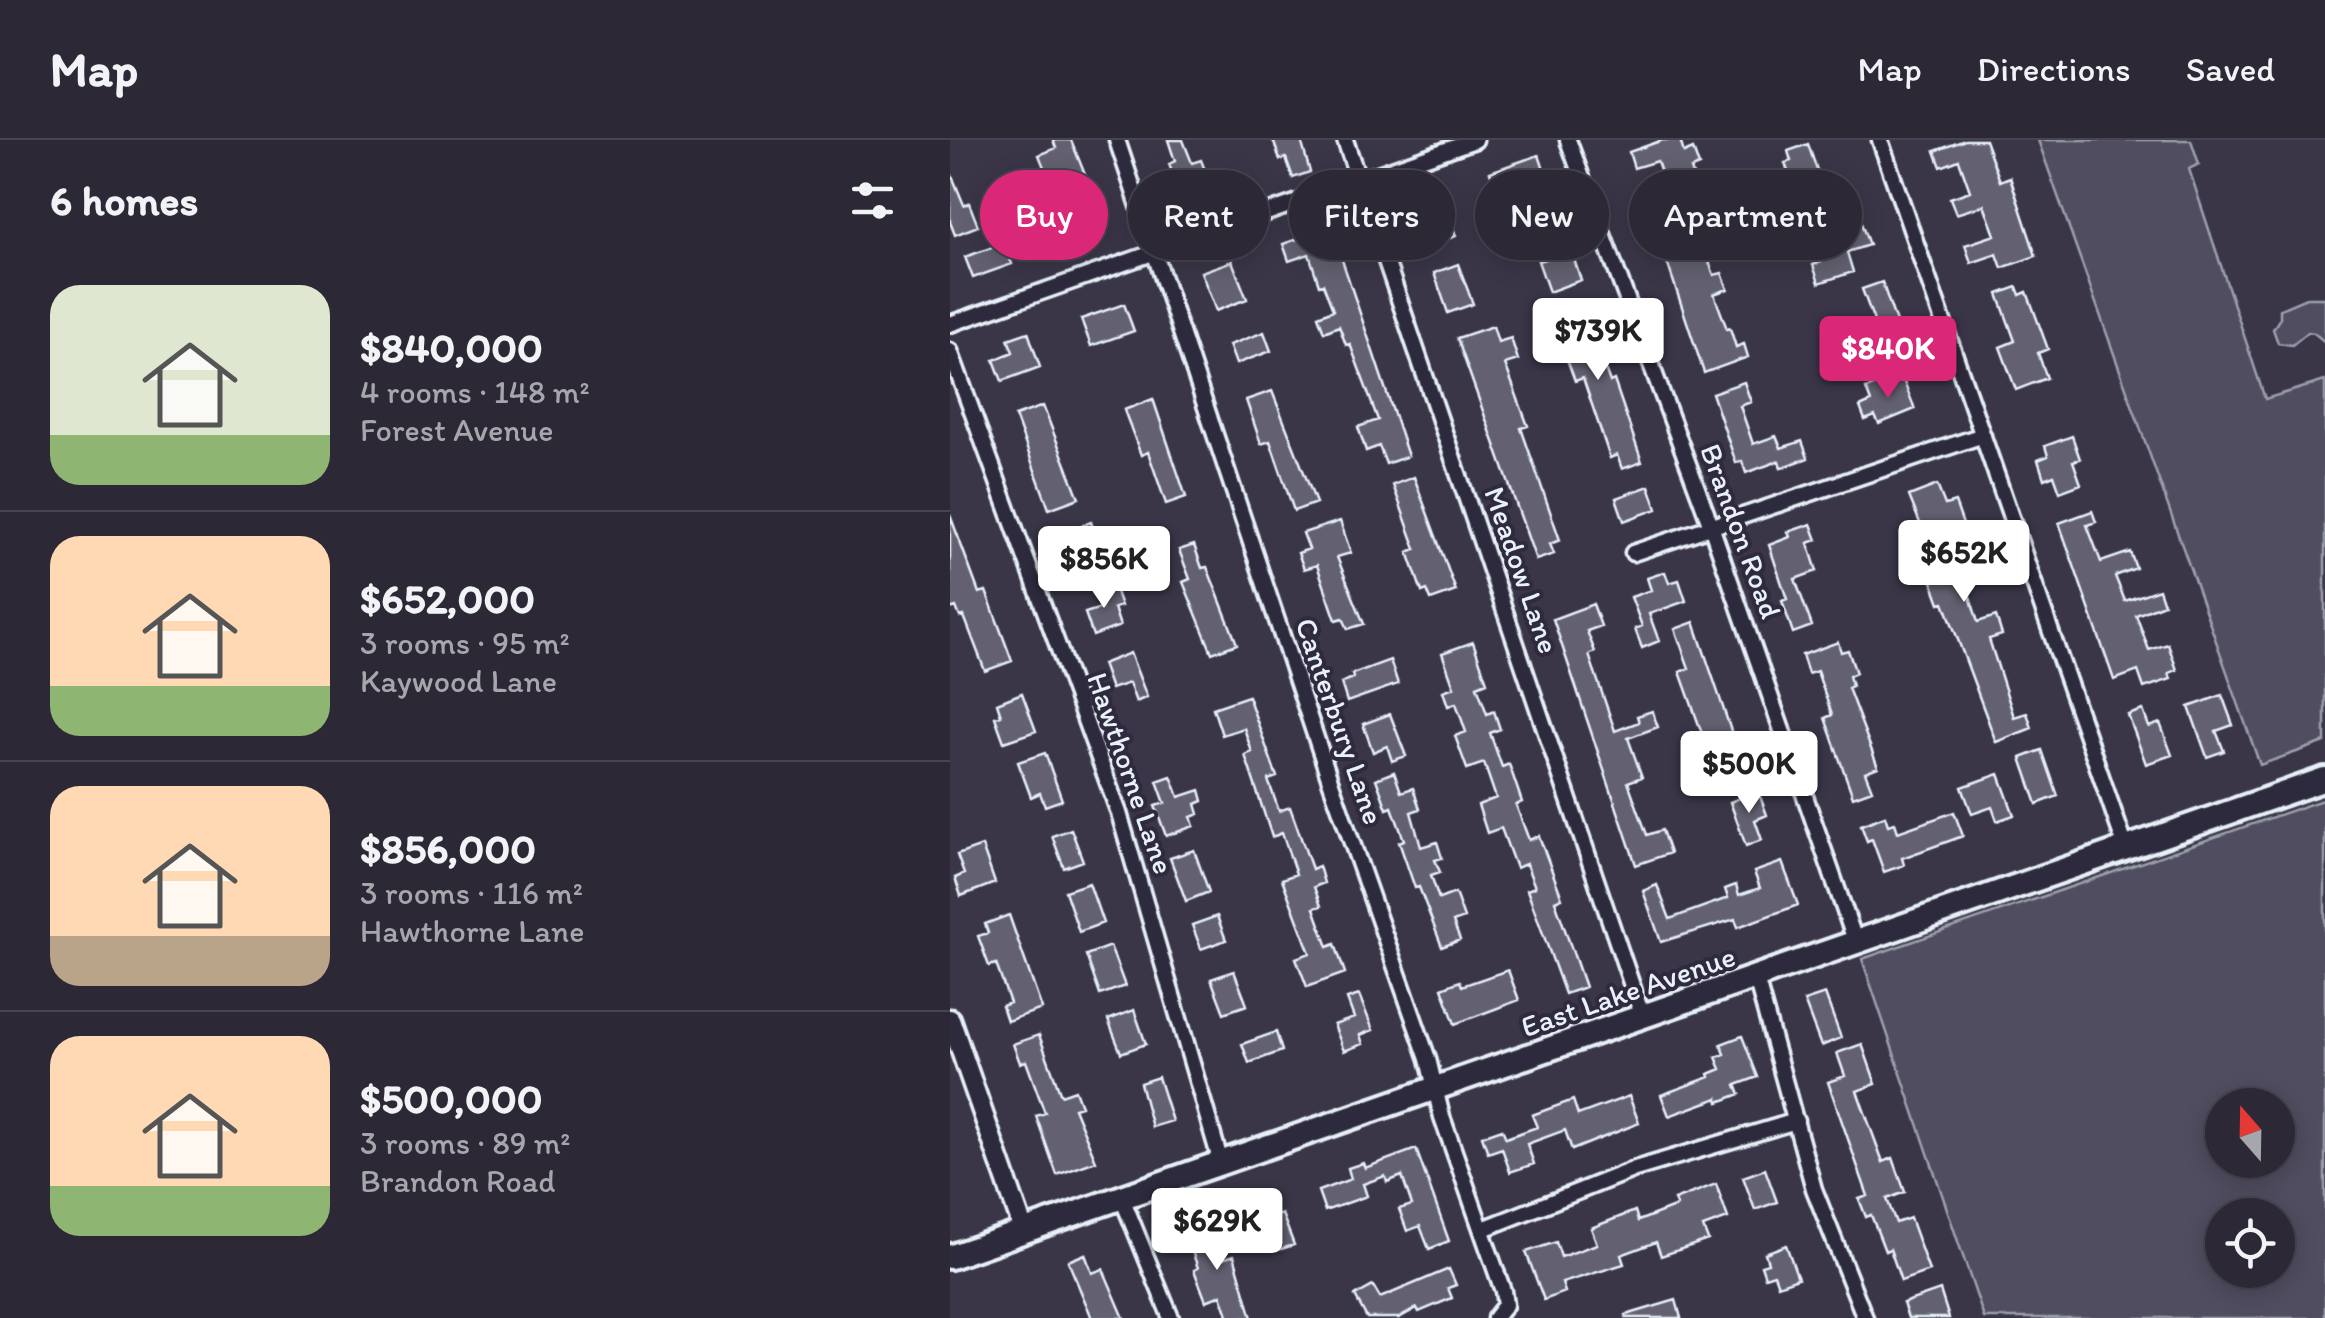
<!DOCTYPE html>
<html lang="en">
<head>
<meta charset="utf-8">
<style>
  body { margin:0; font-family:Itim,sans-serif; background:#34303e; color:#f1f3f6; height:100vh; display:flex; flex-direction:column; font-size:38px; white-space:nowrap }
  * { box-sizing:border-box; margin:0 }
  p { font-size:32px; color:#a6a6ad }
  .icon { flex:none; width:55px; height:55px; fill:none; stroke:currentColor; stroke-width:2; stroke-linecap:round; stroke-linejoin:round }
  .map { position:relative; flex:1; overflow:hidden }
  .drawer { display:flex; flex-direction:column; background:#2c2836; width:950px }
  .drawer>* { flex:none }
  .banner { position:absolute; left:30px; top:30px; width:950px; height:90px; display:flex; gap:20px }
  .needle { width:65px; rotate:340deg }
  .controls { position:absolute; left:1255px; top:948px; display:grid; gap:20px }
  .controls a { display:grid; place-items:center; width:90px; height:90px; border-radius:50%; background:#2c2836; box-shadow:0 5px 25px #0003,0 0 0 2px #484451; font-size:50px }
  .price { position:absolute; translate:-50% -85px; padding:0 22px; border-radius:10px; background:#fff; color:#222; font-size:32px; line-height:65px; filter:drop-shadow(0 2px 5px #0008) }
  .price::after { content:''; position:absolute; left:50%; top:60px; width:30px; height:22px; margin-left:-15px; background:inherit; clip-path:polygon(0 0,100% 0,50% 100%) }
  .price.selected { background:#db2777; color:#fff }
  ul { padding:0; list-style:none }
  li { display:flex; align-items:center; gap:30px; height:250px; padding:0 50px }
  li+li { border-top:2px solid #484451 }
  li span { display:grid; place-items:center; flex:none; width:280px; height:200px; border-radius:30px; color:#555 }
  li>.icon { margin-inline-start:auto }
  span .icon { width:120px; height:120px; fill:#fffc; stroke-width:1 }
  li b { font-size:42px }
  h2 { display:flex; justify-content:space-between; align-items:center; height:120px; padding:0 50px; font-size:42px }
  .chip { padding:0 35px; border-radius:45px; background:#2c2836; box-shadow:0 5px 25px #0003,0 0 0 2px #484451; font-size:35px; line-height:90px }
  .chip.selected { background:#db2777; color:#fff }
  header { display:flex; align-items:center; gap:60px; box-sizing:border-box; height:140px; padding:0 50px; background:#2c2836; border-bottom:2px solid #484451 }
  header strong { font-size:48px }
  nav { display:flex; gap:55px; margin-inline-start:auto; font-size:35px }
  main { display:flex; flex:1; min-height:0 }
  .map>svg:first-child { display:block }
</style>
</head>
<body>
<header>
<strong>Map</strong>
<nav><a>Map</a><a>Directions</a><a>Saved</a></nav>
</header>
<main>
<section class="drawer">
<h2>6 homes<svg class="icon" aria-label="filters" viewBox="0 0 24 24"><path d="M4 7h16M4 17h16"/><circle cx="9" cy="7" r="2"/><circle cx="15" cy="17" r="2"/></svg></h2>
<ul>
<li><span style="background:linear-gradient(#dfe7d0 75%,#8fb573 0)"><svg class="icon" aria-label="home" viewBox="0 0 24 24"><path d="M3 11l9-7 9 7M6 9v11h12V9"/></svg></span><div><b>$840,000</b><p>4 rooms · 148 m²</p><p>Forest Avenue</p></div></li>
<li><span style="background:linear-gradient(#ffd9b3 75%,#8fb573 0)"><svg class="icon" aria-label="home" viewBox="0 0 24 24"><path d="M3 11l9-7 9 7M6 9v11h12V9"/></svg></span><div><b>$652,000</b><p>3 rooms · 95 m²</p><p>Kaywood Lane</p></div></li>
<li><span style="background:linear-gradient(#ffd9b3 75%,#b9a48a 0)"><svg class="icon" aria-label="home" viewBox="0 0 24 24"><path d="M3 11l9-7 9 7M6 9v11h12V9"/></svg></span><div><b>$856,000</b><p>3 rooms · 116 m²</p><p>Hawthorne Lane</p></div></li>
<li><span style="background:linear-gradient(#ffd9b3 75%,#8fb573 0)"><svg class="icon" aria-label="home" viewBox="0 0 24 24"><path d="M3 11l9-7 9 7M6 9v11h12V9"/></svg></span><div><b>$500,000</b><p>3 rooms · 89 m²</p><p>Brandon Road</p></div></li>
</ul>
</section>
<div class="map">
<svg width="1375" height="1178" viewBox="0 0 1375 1178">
  <rect width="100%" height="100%" fill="#3a3648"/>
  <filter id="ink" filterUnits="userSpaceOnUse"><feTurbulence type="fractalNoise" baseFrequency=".01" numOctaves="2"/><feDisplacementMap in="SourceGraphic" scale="20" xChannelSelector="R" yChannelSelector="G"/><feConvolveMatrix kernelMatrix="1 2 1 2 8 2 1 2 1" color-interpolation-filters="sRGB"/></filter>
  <g filter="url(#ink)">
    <path fill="#504e5f" stroke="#9ca0ac" stroke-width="2.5" fill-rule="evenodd" d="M1088 0H1241L1249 24 1239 29 1315 259 1375 241V602L1310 625Z
      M1356 158H1375V202L1364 193 1358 192 1342 205 1328 203 1323 189 1330 178V169Z
      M1375 659V1178H1034L912 819ZM1328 965V1020H1272V965ZM1328 1075V1130H1272V1075Z"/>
    <path fill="#636171" stroke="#e8f1f8" stroke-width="2.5" d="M103 0H121L138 42 105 55 89 15 106 8Z
      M218 0H233L242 23 251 20 257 35 227 46 219 24 225 21Z
      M323 0H351L360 32 343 38 336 18 330 20Z
      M713 0H730L734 13 743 9 749 26 741 29 748 50 757 47 766 73 744 81 764 135 772 133 778 149 764 154 777 189 780 188 786 207 794 204 798 217 754 233 712 107 735 98 725 69 700 77 694 60 718 52 707 21 684 28 679 12Z
      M1015 0H1035L1050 41 1060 37 1086 116 1052 128 1047 114 1021 123 1015 105 1045 95 1034 65 1006 74 1000 58 1020 51 1009 20 991 27 985 11Z
      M858 4 870 39 844 48 835 23 841 21 838 11Z
      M589 15 631 140 599 152 588 121 596 119 587 97 578 100 561 51 548 55 540 32Z
      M0 31 14 65 19 63 28 86 5 95 0 82Z
      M898 47 919 105 897 112 903 132 869 143 863 125 871 122 865 105 884 99 872 66 882 63 879 54Z
      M491 52 506 96 474 107 462 62Z
      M141 71 148 92 102 109 94 86Z
      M381 87 458 316 436 324 429 306 416 311 408 287 428 280 400 204 396 205 389 186 374 192 368 176 383 170 373 144 369 145 359 114 339 121 333 104Z
      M54 103 62 124 23 138 15 117Z
      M282 121 297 159 266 171 251 132Z
      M508 124 523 164 498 173 484 133Z
      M932 142 957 214 939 221 933 202 923 206 918 192 927 189 912 149Z
      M1067 147 1070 155 1077 152 1098 209 1088 213 1097 238 1066 250 1050 207 1065 201 1048 154Z
      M637 162 646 186 640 188 660 242 664 240 692 322 672 329 667 315 660 318 633 238 625 241 615 214 619 213 604 174Z
      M174 164 184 191 141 206 131 179Z
      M543 186 548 202 561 198 568 220 555 224 578 286 571 288 610 400 600 404 604 414 586 420 507 198Z
      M78 192 90 227 52 241 44 220 63 212 58 199Z
      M314 192 321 211 286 224 279 205Z
      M951 235 965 269 929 284 925 276 915 280 910 267 921 262 916 249Z
      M794 242 801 262 790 266 803 304 826 296 831 308 852 301 858 318 831 328 829 321 796 333 792 321 786 323 762 253Z
      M322 251 366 363 344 371 320 301 311 304 296 260Z
      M203 259 236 357 216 364 198 312 191 315 174 270Z
      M93 266 129 358 99 369 65 276Z
      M1122 296 1130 319 1123 321 1131 344 1110 352 1104 335 1094 339 1088 320 1098 316 1095 306Z
      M464 337 506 451 481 460 477 450 472 452 458 412 466 409 443 345Z
      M987 345 995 365 1005 362 1029 429 1013 434 1028 482 1046 476 1052 495 1039 499 1064 577 1077 573 1082 588 1046 602 994 462 990 463 973 417 968 419 962 403 976 398 959 356Z
      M699 346 707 369 674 381 666 358Z
      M1142 371 1146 382 1137 385 1151 422 1180 412 1186 428 1165 436 1175 461 1209 449 1214 464 1186 475 1199 510 1218 504 1227 530 1219 533 1221 539 1194 548 1188 531 1164 540 1109 383Z
      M0 375 29 453 36 451 62 521 35 531 14 476 10 477 6 467 0 469Z
      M390 381 401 413 387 417 414 484 398 489 393 478 386 480 367 425 354 429 348 413 359 409 353 393Z
      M141 382 147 399 135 403 145 430 122 439 105 395Z
      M861 384 867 400 858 403 867 431 845 439 862 486 843 493 832 461 837 459 819 405 840 397 838 392Z
      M244 405 252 428 257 427 287 504 262 513 233 442 240 439 229 410Z
      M715 432 719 443 729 440 736 461 699 474 709 501 692 508 685 489 692 486 681 457 701 450 697 438Z
      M163 443 171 466 164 468 170 486 143 496 135 473 151 468 144 450Z
      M643 464 651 486 637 491 645 512 639 515 665 591 689 582 687 576 702 571 708 587 678 598 692 637 678 642 697 695 712 690 720 713 686 725 603 479Z
      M744 482 795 632 777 639 772 627 754 634 743 603 754 599 730 532 739 528 725 489Z
      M523 502 537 542 527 546 537 574 544 571 550 589 540 593 552 627 559 624 572 662 566 665 579 700 589 696 612 758 605 761 635 847 615 854 577 750 585 747 576 724 566 728 551 688 537 693 528 665 546 658 534 623 517 629 505 596 516 592 506 563 498 566 493 551 504 547 492 513Z
      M888 502 891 512 898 510 906 533 899 536 902 546 898 548 928 627 915 632 922 650 903 657 875 578 882 575 867 531 858 534 852 515Z
      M180 513 197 557 186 562 179 543 161 549 152 524Z
      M440 520 448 544 397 562 391 543 403 538 402 534Z
      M72 553 86 591 54 602 45 577 51 575 47 563Z
      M1272 555 1283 585 1266 591 1274 611 1257 617 1239 567Z
      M298 556 327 637 318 640 329 671 340 667 362 729 369 726 374 743 364 747 371 766 364 768 378 807 385 804 395 833 357 847 346 818 360 813 332 739 346 734 332 693 322 697 295 615 302 612 294 588 272 595 263 568Z
      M1193 570 1199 587 1210 583 1222 615 1196 624 1178 575Z
      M440 574 456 616 442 621 437 606 423 612 413 584Z
      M1092 610 1108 656 1087 664 1071 618Z
      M95 613 112 660 95 666 90 653 81 657 68 622Z
      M444 632 451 652 463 648 470 669 461 672 471 707 487 702 492 718 485 720 490 732 481 735 489 759 505 753 514 778 503 782 510 800 492 807 469 747 465 748 449 702 454 700 442 667 437 669 426 639Z
      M1049 634 1064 675 1047 681 1042 667 1022 674 1012 647Z
      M221 636 229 657 250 650 253 661 246 664 249 674 241 677 244 686 216 696 205 666 215 663 207 641Z
      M808 651 817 675 805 680 812 700 796 706 780 662Z
      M1004 672 1013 696 952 718 954 725 934 732 922 699 917 701 911 685 935 676 938 685 945 683 948 692Z
      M121 689 133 721 114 728 102 696Z
      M32 706 45 743 11 756 5 738 14 734 7 715Z
      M244 710 259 752 236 761 220 718Z
      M832 722 848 765 788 787 785 779 711 802 693 751 707 745 720 779 778 758 775 749 786 745 789 755 810 748 804 732Z
      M139 743 153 783 129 792 115 751Z
      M59 775 92 869 57 881 52 866 60 863 46 824 39 826 28 796 38 793 35 784Z
      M267 776 276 800 251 809 242 785Z
      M160 806 175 846 150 855 136 815Z
      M558 830 569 860 505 884 492 848 510 841 512 846Z
      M284 831 297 865 274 873 261 839Z
      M875 854 891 898 871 906 854 861Z
      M409 855 423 890 410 895 413 904 394 911 384 885 404 878 397 859Z
      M184 870 196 904 171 913 158 880Z
      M326 892 332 911 299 923 292 904Z
      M89 895 111 955 125 950 131 966 124 968 146 1021 107 1035 86 976 95 973 76 921 70 923 63 904Z
      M792 896 808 937 786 945 790 954 769 962 768 958 719 976 711 955 760 937 759 934 771 929 766 917 775 914 771 904Z
      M912 904 926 944 907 951 933 1022 943 1018 955 1052 937 1059 946 1083 960 1078 979 1131 951 1141 940 1109 935 1111 921 1075 916 1077 909 1059 918 1056 878 942 895 936 887 913Z
      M208 937 222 981 202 987 190 943Z
      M679 956 689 983 622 1010 615 990 577 1004 584 1024 560 1032 552 1008 538 1013 532 996 552 989 556 998 587 987 582 975 623 960 628 975Z
      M466 1009 499 1101 479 1109 470 1086 457 1091 449 1069 462 1065 452 1036 437 1042 435 1036 413 1044 417 1056 375 1071 368 1051 401 1039 398 1028 413 1023 415 1028Z
      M815 1029 827 1062 805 1070 793 1037Z
      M766 1044 778 1078 753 1087 758 1100 711 1116 706 1102 671 1115 674 1124 612 1143 615 1152 594 1160 576 1112 606 1102 611 1117 647 1104 641 1088 685 1071 688 1081 727 1066 724 1060Z
      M332 1074 344 1105 328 1110 317 1079Z
      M252 1078 267 1121 284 1115 302 1178H279L271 1155 256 1161 244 1130 248 1128 233 1085Z
      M836 1105 848 1138 828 1145 824 1134 815 1137 811 1125 818 1123 815 1113Z
      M135 1114 142 1133 153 1129 174 1178H142L118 1121Z
      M499 1129 506 1145 498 1148 502 1158 469 1172 467 1168 449 1178H417L405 1156 423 1146 430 1158Z
      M990 1150 999 1178H958L953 1163Z
      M726 1160 731 1178H676V1175Z"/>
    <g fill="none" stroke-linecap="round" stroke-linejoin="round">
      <defs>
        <path id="minor" d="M167 0 381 643 478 919 492 977 553 1151 555 1165 545 1178
          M395 0 693 878
          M618 0 761 386 906 803
          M930 0 1176 708
          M0 184 525 0
          M0 211 169 673 271 1023
          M683 413 1033 295
          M806 838 864 1049 915 1178
          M172 1058 221 1178
          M533 1089 685 1029 846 981"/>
        <path id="tertiary" d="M0 879 74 1091"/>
        <path id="primary" d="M0 1117 1375 639"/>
      </defs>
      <use href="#minor" stroke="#e8f1f8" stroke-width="21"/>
      <use href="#tertiary" stroke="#e8f1f8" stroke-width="25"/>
      <use href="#primary" stroke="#e8f1f8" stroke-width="30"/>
      <use href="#minor" stroke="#2f2a3d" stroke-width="14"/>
      <use href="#tertiary" stroke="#2f2a3d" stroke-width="18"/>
      <use href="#primary" stroke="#2f2a3d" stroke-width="22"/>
    </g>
  </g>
  <g text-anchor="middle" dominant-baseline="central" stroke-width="8" stroke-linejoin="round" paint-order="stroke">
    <g font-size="30" fill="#e8f1f8" stroke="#2f2a3d">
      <text transform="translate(791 391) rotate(70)">Brandon Road</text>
      <text transform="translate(572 430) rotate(71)">Meadow Lane</text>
      <text transform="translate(390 581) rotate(71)">Canterbury Lane</text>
      <text transform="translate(181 633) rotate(71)">Hawthorne Lane</text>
      <text transform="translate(678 851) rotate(-19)">East Lake Avenue</text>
    </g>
  </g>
</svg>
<div class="controls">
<a><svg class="needle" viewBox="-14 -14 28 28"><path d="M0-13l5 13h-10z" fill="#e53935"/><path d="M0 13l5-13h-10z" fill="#a6a6ad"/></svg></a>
<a><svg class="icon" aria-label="locate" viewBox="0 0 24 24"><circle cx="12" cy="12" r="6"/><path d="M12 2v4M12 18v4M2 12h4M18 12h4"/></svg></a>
</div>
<b class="price" style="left:648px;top:243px">$739K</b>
<b class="price selected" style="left:938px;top:261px">$840K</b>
<b class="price" style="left:1014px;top:465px">$652K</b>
<b class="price" style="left:154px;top:471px">$856K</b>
<b class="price" style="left:799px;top:676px">$500K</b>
<b class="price" style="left:267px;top:1133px">$629K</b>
<div class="banner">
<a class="chip selected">Buy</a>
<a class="chip">Rent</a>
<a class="chip">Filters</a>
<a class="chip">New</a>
<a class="chip">Apartment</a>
</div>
</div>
</main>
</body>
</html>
